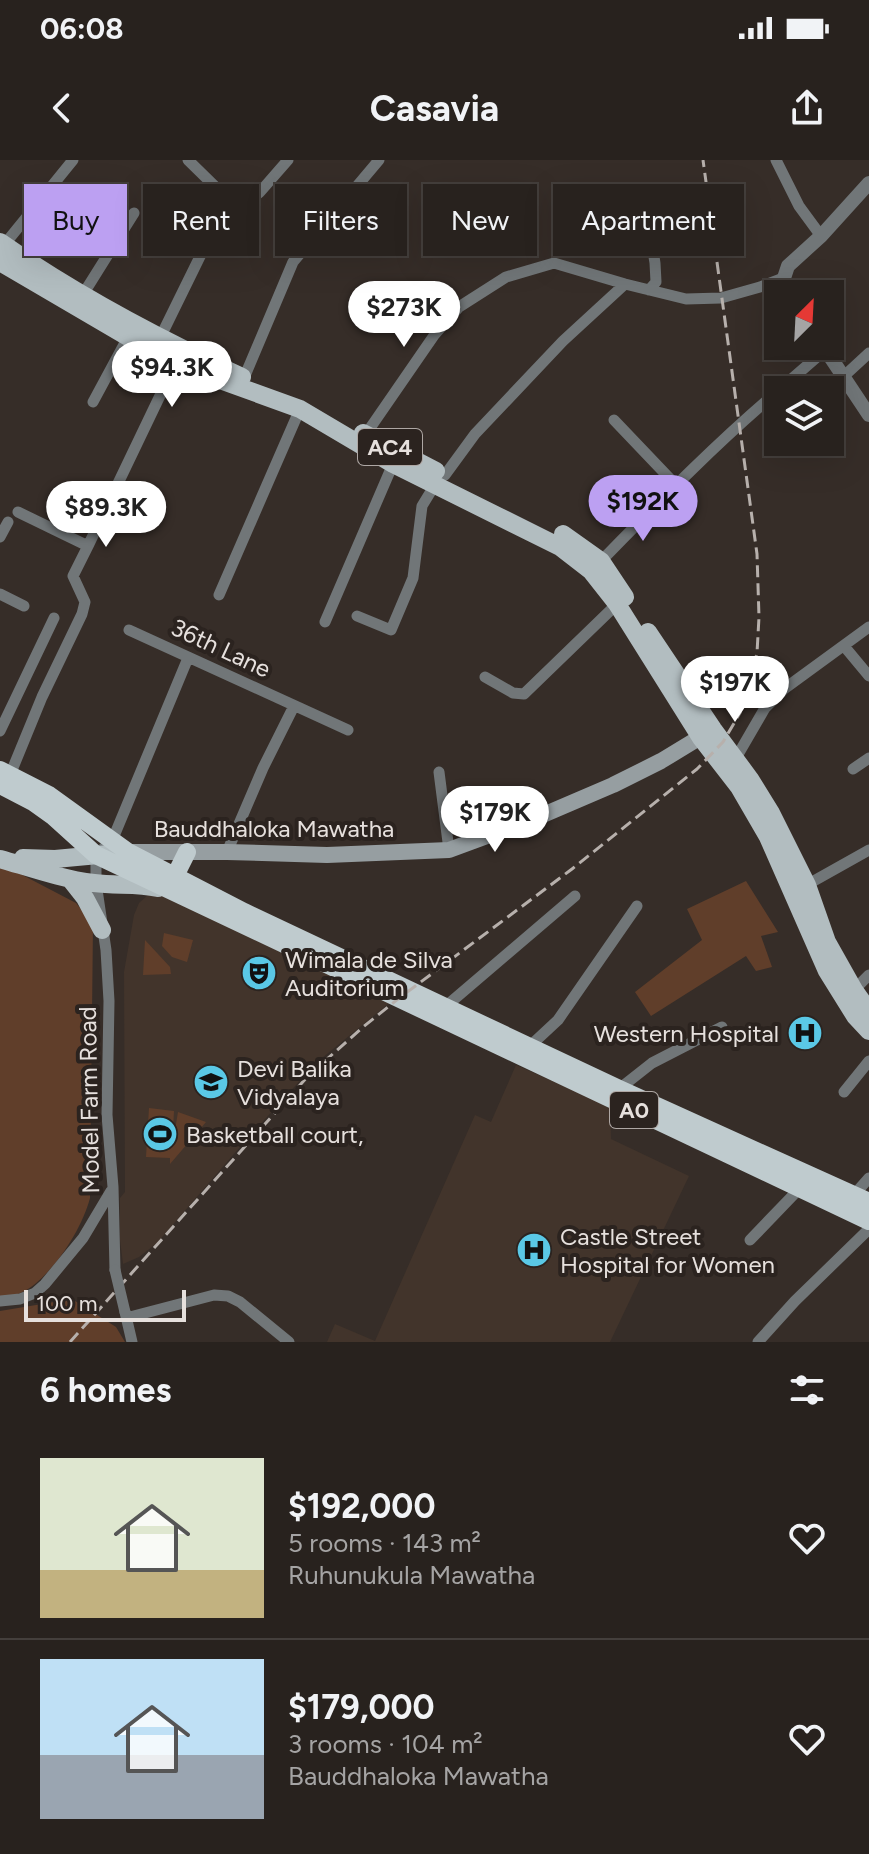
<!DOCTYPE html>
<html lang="en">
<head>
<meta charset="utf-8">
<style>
  body { margin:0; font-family:Figtree,sans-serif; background:#342f2b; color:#f1f3f6; height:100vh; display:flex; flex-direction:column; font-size:30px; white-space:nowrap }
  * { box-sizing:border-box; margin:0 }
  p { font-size:26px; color:#a5a4a4 }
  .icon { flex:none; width:44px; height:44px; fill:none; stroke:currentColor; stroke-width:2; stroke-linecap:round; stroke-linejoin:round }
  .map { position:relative; height:1182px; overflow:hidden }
  .drawer { display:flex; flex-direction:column; background:#28221e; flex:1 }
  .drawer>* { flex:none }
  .hud { position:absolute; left:24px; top:24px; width:822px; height:72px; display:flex; gap:16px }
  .needle { width:52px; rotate:24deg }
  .buttons { position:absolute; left:764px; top:120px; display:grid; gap:16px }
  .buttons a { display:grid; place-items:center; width:80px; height:80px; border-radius:0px; background:#28221e; box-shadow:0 8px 32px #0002,0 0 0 2px #443f3c; font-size:40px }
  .scale { position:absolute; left:24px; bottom:20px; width:162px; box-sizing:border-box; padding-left:8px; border:4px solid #e6e0dd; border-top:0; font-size:22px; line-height:28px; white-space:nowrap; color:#e6e0dd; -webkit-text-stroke:6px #2b231f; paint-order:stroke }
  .price { position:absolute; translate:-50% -68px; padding:0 18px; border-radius:28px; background:#fff; color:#222; font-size:26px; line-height:52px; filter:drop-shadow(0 2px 4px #0008) }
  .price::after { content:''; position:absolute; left:50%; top:48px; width:24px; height:18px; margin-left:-12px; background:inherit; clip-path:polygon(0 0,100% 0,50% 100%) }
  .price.current { background:#bca0f2; color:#111 }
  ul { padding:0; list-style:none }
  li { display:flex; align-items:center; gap:24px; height:200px; padding:0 40px }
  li+li { border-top:2px solid #443f3c }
  li span { display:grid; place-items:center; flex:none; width:224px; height:160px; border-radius:0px; color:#555 }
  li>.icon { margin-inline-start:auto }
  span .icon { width:96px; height:96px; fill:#fffc; stroke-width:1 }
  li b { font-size:34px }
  h2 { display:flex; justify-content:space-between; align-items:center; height:96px; padding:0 40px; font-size:34px }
  .chip { padding:0 28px; border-radius:0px; background:#28221e; box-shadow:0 8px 32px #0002,0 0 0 2px #443f3c; font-size:28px; line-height:72px }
  .chip.current { background:#bca0f2; color:#111 }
  .status { display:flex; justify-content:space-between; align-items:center; height:56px; padding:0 40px; background:#28221e; direction:ltr }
  .status svg { height:22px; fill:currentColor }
  header { display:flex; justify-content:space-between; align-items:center; height:104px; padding:0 40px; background:#28221e; font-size:36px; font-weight:700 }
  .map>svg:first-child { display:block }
</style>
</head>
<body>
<div class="status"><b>06:08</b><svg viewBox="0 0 49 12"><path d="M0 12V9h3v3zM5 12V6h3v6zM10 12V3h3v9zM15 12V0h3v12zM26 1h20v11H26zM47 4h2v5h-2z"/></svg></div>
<header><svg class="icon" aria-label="back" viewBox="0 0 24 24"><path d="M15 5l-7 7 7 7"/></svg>Casavia<svg class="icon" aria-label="share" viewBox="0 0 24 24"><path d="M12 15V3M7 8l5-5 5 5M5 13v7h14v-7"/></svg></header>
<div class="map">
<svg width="869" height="1182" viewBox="0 0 869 1182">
  <rect width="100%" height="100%" fill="#362d28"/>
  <path fill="#42342b" d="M160 732 393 840 316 903 246 980 157 1083 139 1097 123 1104 120 1080V1038L125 1032 124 812 134 755 139 743 148 735Z
    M516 905 610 946 611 979 689 1016 610 1182H327L335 1164 375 1181 475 955 491 962Z"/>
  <path fill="#603e2a" d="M0 708 11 709 76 743 93 764 90 1038C82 1068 59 1104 35 1124 26 1132 11 1137 0 1141Z
    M746 721 778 772 761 776 772 807 756 811 746 796 651 856 635 832 702 780 687 749Z
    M164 773 193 780 187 802 172 797 162 786Z
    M145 780 170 807 171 814 143 815Z
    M149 948 174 951 172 988 178 952 206 962 170 1004V998L146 997Z
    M72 1139 116 1167 125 1182H0V1151Z"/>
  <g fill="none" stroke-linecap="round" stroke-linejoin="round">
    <path stroke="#717678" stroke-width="11" d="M188 0 238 49
      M776 0 799 46 821 76
      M646 47 655 103 656 122 649 130
      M4 85 73 0
      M82 136 134 53
      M160 178 213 70 260 32 288 0
      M843 217 869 193
      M244 218 293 102 379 0
      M779 230 825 190
      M93 242 128 177
      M614 260 675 324
      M366 274 435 174 459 147 506 117 554 103 625 124 686 139 721 138 760 127 783 118
      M445 315 475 274 563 181 625 124
      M18 352 88 386 179 196
      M0 377 8 362
      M597 405C656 345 714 285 778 231
      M0 434 24 446
      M219 435 300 249
      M357 456 391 470 413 418 422 346 436 323
      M325 462 393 304
      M129 470 348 570
      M844 486 869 516
      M485 517 513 533 524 534 617 444
      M0 571 54 458
      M736 598 765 548 784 529 869 467
      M853 609 869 598
      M439 612 449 690
      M10 615 42 537 82 454 85 442 73 416 88 386
      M227 692 263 608 294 546
      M803 727 869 690
      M854 830 869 815
      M445 847 575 736
      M529 887 558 860 637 746
      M619 929 652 903 722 867
      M844 932 869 901
      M854 1035 869 1018
      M750 1080 801 1027
      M115 1110 113 1027 107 955 109 841 106 790 96 723V695L112 681 188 498
      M0 1141 20 1139 35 1133 45 1124 83 1078 111 1031
      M125 1152 132 1182
      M126 1158 214 1135 228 1136 240 1142 289 1182
      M758 1182 795 1141 869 1069"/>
    <path stroke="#717678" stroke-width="14" d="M791 134 783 121 788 106 821 76 869 23
      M823 186 869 255"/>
    <path stroke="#969ea1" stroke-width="16" d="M128 692H227L327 695 449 690 536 658 613 625 661 601 712 570"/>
    <path stroke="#b2bdc0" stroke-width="18" d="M0 82C76 135 157 178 242 217
      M0 102 128 177 177 201 209 216 300 249 393 304 560 387 591 411 617 444 701 578 739 627 768 677 827 811 855 856 869 871
      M363 273 436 311
      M563 374 601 401 625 437
      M648 472 713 569 750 619 771 653 807 725 827 782 854 830 869 851
      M23 698 55 699 109 694
      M0 699C31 708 62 719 94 723 116 726 137 723 158 728
      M70 719 85 738 102 770"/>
    <path stroke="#bfcbce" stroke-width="18" d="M0 610 49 635 128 692 244 752 619 929 869 1042
      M0 625 33 642 54 657 96 695 869 1061
      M175 716 187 692"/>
    <path stroke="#b7b0ac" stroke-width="3" stroke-dasharray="12 6" stroke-linecap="butt" d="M70 1182 308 916 363 867 398 839 572 709 697 609 723 582 740 553 749 527 757 493 759 457 757 394 703 0"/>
    <path stroke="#717678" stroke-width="11" d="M115 1110 125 1152"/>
  </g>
  <defs>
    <symbol id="theatre-disc" viewBox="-11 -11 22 22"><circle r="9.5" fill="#5ac8e6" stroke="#2b231f"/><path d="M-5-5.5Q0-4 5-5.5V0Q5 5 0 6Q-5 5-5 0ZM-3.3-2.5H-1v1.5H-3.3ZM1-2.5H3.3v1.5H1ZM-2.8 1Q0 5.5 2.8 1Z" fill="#111"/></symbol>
    <symbol id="hospital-disc" viewBox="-11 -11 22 22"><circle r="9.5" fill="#5ac8e6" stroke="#2b231f"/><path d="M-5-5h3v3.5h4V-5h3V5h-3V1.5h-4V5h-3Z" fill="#111"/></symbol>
    <symbol id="school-disc" viewBox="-11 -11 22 22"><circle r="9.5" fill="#5ac8e6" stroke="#2b231f"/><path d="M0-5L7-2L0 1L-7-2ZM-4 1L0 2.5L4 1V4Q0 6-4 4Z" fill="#111"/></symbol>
    <symbol id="stadium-disc" viewBox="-11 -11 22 22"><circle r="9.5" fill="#5ac8e6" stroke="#2b231f"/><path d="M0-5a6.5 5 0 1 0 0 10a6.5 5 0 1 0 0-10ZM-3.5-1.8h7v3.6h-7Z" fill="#111"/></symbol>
  </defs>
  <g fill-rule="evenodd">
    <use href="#theatre-disc" x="239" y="793" width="40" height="40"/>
    <use href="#hospital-disc" x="785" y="853" width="40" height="40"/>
    <use href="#school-disc" x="191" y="902" width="40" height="40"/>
    <use href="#stadium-disc" x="140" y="954" width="40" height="40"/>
    <use href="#hospital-disc" x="514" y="1070" width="40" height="40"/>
  </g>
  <g text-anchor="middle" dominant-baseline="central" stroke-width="8" stroke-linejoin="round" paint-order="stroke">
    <g fill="#2b231f" stroke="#aea7a4" stroke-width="2">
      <rect x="358" y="269" width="64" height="36" rx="6"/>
      <rect x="610" y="932" width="48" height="36" rx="6"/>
    </g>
    <g font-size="22" font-weight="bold" fill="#e6e0dd">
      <text x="390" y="287">AC4</text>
      <text x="634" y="950">A0</text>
    </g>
    <g font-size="24" fill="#e6e0dd" stroke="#2b231f">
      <text transform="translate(221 488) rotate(25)">36th Lane</text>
      <text x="274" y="668">Bauddhaloka Mawatha</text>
      <text transform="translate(89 940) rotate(-91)">Model Farm Road</text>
    </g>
    <g font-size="24" fill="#e6e0dd" stroke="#2b231f" text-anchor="start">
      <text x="285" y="799">Wimala de Silva<tspan x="285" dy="28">Auditorium</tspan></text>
      <text x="779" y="873" text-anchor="end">Western Hospital</text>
      <text x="237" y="908">Devi Balika<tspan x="237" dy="28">Vidyalaya</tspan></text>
      <text x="186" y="974">Basketball court,</text>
      <text x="560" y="1076">Castle Street<tspan x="560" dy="28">Hospital for Women</tspan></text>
    </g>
  </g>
</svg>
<div class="buttons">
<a><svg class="needle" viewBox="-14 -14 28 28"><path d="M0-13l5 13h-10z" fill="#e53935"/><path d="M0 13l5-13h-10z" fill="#a5a4a4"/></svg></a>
<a><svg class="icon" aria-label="layers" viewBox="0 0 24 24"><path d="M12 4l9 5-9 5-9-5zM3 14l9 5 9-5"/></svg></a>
</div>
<div class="scale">100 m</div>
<b class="price" style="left:404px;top:189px">$273K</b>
<b class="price" style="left:172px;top:249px">$94.3K</b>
<b class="price current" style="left:643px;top:383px">$192K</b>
<b class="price" style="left:106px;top:389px">$89.3K</b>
<b class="price" style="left:735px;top:564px">$197K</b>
<b class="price" style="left:495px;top:694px">$179K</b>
<div class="hud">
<a class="chip current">Buy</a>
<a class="chip">Rent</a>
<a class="chip">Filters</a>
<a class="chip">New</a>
<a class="chip">Apartment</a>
</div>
</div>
<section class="drawer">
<h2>6 homes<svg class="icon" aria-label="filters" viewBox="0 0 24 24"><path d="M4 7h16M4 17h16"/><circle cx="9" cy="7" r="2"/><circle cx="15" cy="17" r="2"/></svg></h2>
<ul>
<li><span style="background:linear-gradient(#dfe7d0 70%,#c2b280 0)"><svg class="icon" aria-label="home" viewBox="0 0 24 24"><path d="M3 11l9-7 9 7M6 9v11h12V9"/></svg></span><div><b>$192,000</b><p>5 rooms · 143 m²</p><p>Ruhunukula Mawatha</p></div><svg class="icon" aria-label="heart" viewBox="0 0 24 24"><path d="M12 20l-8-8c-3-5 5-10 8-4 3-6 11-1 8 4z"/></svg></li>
<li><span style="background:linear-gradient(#bfe0f5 60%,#9aa5b1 0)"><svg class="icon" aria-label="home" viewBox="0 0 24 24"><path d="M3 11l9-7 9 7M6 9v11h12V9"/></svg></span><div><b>$179,000</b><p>3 rooms · 104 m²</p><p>Bauddhaloka Mawatha</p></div><svg class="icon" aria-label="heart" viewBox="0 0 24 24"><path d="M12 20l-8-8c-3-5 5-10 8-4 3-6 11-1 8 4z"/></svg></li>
</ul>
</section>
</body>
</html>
